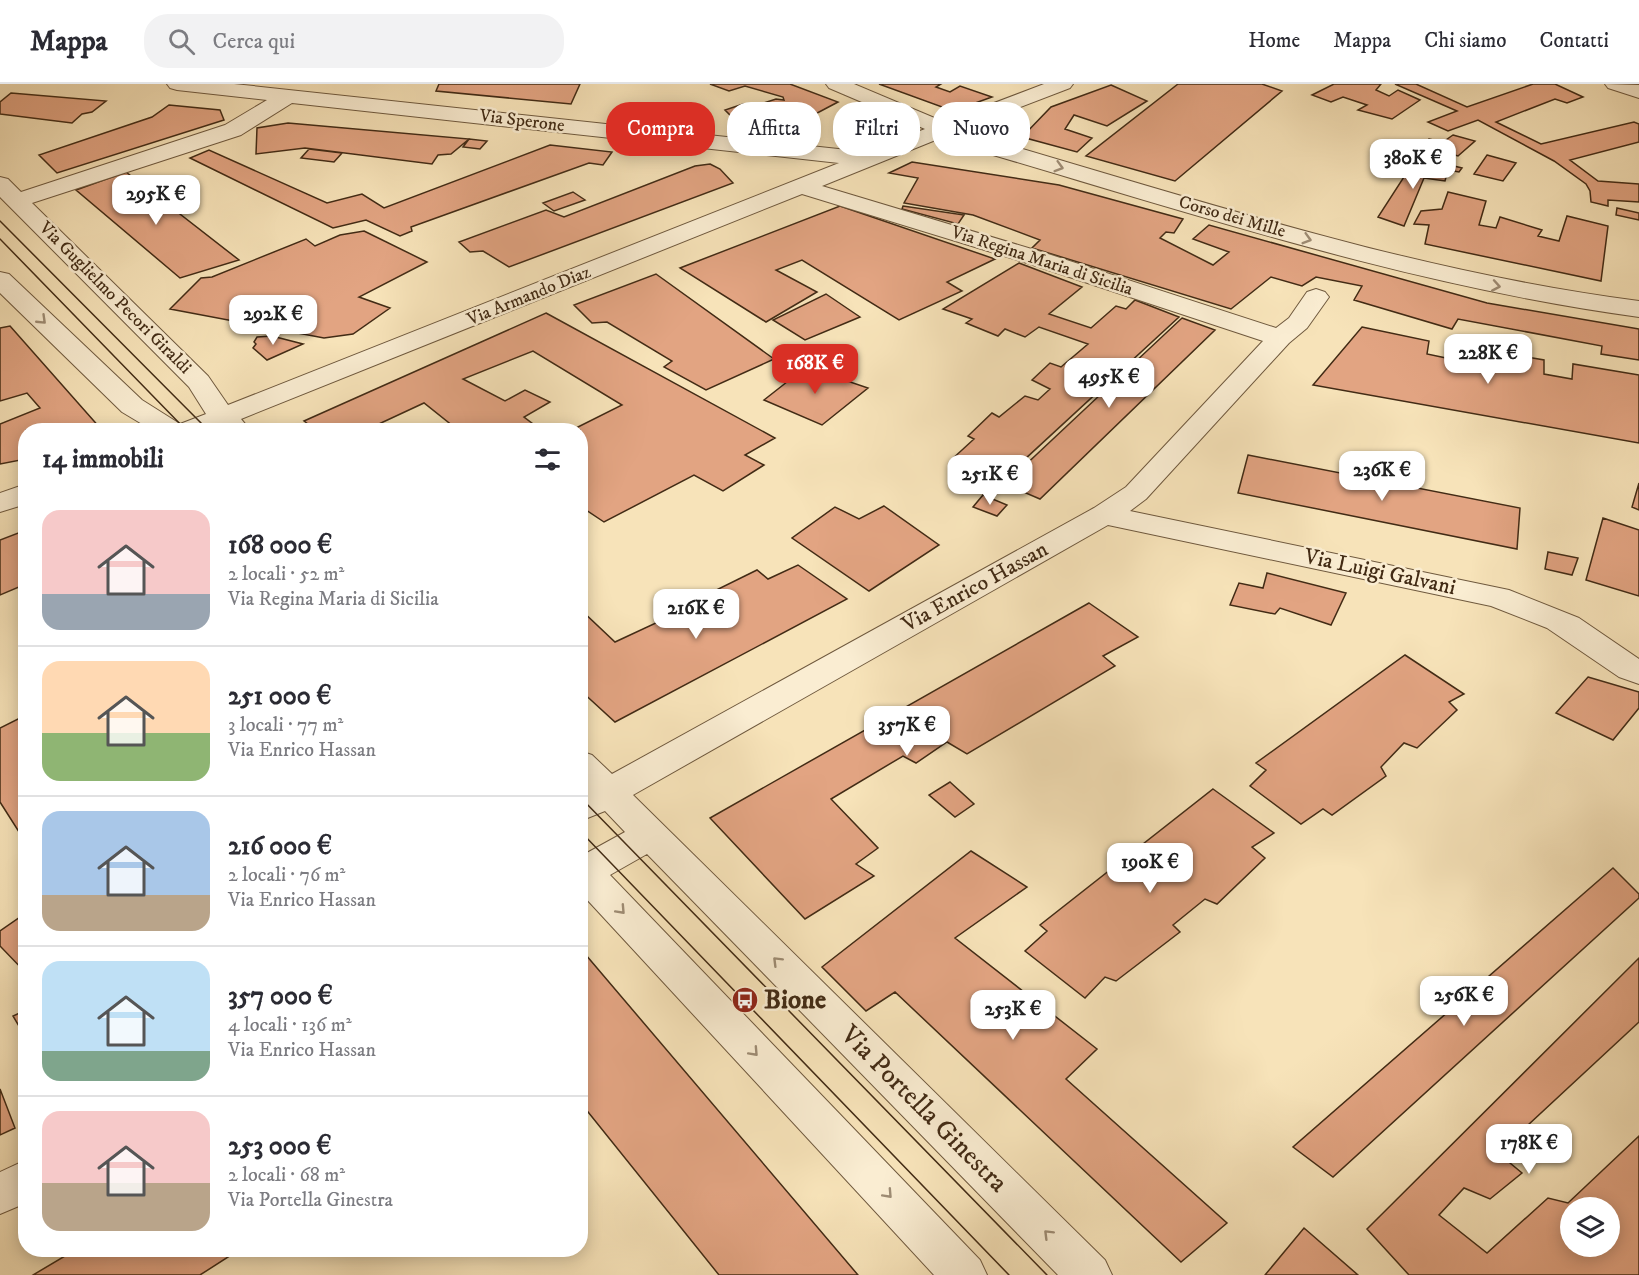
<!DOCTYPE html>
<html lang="it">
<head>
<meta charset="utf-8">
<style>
  body { margin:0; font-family:"IM FELL DW Pica",serif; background:#f2f2f3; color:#2b2b33; height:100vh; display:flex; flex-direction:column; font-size:22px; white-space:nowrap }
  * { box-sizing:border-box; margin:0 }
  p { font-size:20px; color:#7c7c81 }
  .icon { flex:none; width:33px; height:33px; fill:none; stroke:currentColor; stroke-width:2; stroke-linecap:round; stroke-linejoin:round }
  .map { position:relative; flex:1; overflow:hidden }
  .drawer { position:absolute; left:18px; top:339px; width:570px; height:834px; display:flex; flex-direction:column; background:#fff; border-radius:24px; box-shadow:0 3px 15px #0003 }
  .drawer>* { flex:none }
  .guide { position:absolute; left:606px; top:18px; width:570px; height:54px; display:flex; gap:12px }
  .controls { position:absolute; left:1560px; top:1113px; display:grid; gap:12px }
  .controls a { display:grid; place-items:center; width:60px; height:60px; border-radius:50%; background:#fff; box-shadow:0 3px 15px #0003; font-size:30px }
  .price { position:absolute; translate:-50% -51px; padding:0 14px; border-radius:12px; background:#fff; color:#222; font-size:20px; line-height:39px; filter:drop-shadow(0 2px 3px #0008) }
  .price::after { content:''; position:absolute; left:50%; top:36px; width:18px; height:14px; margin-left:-9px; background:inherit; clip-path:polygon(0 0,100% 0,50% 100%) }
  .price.current { background:#d93025; color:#fff }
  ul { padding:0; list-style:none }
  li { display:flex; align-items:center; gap:18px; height:150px; padding:0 24px }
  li+li { border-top:2px solid #e1e1e2 }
  li span { display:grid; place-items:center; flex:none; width:168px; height:120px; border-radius:18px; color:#555 }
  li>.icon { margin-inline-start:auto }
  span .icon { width:72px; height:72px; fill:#fffc; stroke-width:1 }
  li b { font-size:26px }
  h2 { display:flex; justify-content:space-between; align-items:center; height:72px; padding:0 24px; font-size:26px }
  .chip { padding:0 21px; border-radius:24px; background:#fff; box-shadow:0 3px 15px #0003; font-size:21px; line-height:54px }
  .chip.current { background:#d93025; color:#fff }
  header { display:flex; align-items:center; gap:36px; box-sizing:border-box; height:84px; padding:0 30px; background:#fff; border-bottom:2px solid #e1e1e2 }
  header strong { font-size:28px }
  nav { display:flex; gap:33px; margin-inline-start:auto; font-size:21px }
  .search { width:420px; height:54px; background:#f2f2f3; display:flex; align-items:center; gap:15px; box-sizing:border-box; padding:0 21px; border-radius:24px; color:#7c7c81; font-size:22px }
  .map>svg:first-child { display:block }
</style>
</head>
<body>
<header>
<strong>Mappa</strong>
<div class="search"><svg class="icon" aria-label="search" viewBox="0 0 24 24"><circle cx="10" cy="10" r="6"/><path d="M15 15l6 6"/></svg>Cerca qui</div>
<nav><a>Home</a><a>Mappa</a><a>Chi siamo</a><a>Contatti</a></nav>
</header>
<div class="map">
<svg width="1639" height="1191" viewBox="0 0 1639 1191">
  <rect width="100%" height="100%" fill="#f7e3b9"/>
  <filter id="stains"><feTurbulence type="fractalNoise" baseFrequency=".00333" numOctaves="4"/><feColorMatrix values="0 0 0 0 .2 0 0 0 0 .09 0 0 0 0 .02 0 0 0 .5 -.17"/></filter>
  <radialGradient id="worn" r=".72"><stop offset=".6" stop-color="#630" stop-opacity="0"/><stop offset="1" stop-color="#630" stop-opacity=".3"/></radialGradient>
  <path fill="#e2a482" stroke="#422b15" stroke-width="1.5" fill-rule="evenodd" d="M439 0H580L571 20 436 7Z
    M710 0H790L838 18 787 45 754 44 736 37 725 26 743 20 754 22 776 15 784 16 783 13 745 2 729 7Z
    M879 0H941L936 3 950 8 960 2 992 13 953 27Z
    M1178 0H1262L1282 7 1175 97 1086 72Z
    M1334 0H1381L1376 6 1389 12 1398 6 1420 16 1392 35 1358 26 1367 21 1343 13 1331 18 1312 11Z
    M1395 0H1416L1467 23 1533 0H1555L1583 13 1567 19 1555 15 1496 38 1541 60 1634 38 1639 40V58L1570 76 1598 97 1639 100V118L1608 116V122L1591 118 1590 107 1586 100 1554 77 1478 36 1448 47 1428 38 1457 27Z
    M1111 1 1147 17 1107 42 1074 31 1065 45 1092 54 1077 68 1022 53 1051 23Z
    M11 9 106 17 92 28 82 30 72 39 0 30V18Z
    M169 21 220 26 224 36 57 89 39 71 152 33Z
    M288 39 469 55 451 70 438 71 432 80 305 64 256 70 257 44Z
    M1453 51 1475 57 1458 72 1420 61 1429 55 1443 58Z
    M469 55 487 57 480 65 463 63Z
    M550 61 612 68 603 81 589 79 411 143 412 147 400 152 366 136 333 144 190 74 209 66 327 119 362 110 384 124Z
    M309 65 342 69 334 78 301 74Z
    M1487 71 1516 79 1503 97 1474 90Z
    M1422 74 1462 84 1459 88 1448 86 1445 97 1424 94 1404 142 1378 133 1411 82 1430 84 1429 81 1418 78Z
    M912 78 1059 101 1183 135 1174 149 1166 148 1160 154 1213 181 1229 168 1193 155 1209 141 1487 219 1639 245V276L1601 270 1602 262 1458 235 1452 245 1354 216 1362 202 1316 193 1302 202 1271 193 1231 225 1032 164 1040 156 973 131 904 119 918 94 889 89Z
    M710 80 720 85 733 99 509 183 483 167 470 168 459 158 546 126 564 133 695 82Z
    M126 88 239 176 180 194 76 106Z
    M573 108 585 116 554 127 543 119Z
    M1448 108 1486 117 1479 141 1496 144 1500 133 1542 146 1538 152 1559 157 1567 132 1608 142 1601 197 1425 160 1429 141 1414 140 1421 127 1442 125Z
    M840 122 995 175 947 198 962 207 899 236 802 176 776 186 817 208 766 238 680 184Z
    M903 122 964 131 958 140 902 125Z
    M1617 124 1639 129V136L1616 131Z
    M364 147 427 178 359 213 390 224 353 250 324 254 170 225 201 194 212 193 306 155 315 162 340 151Z
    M1019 179 1082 203 1049 230 1091 244 1116 222 1126 225 1135 216 1179 233 998 400 950 377 974 355 968 352 992 329 999 333 1025 312 1038 316 1050 305 1032 296 1050 279 1061 283 1088 260 1039 243 1025 253 1005 245 998 252 966 239 972 235 943 225Z
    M656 190 774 275 706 306 664 283 672 277 607 238 592 239 574 221Z
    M826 210 860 233 805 256 773 236Z
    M546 229 775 354 745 371 764 381 723 407 694 391 604 438 580 422V346H572L622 321 533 267 463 295 505 317 525 306 550 318 524 333 541 346H458L424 319 366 346H316L304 337Z
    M1182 234 1215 246 1040 415 1005 400Z
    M10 242 101 345 96 346H26V375L0 380V340L40 324 27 309 0 317V244Z
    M1362 243 1429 257 1427 270 1451 275 1453 260 1544 276V290L1572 295 1573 280 1639 291V359L1313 301Z
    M272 252 303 260 267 276 253 264 256 260 254 258 257 253Z
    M806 283 868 304 822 341 764 316Z
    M1248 371 1520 424 1517 465 1238 409Z
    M1639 399V426L1632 423Z
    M983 411 1007 421 997 432 973 423Z
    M884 422 939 461 869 507 792 454 835 423 859 435Z
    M1603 434 1639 446V512L1586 496Z
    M26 446V500L0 511V456Z
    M1548 468 1578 474 1572 491 1545 485Z
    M798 481 847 515 615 638 580 606V525L615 558 660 537 678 543 711 522 700 514 757 486 768 495Z
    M1267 489 1346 509 1331 541 1280 524 1275 530 1230 521 1239 499 1263 504Z
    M1089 519 1138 553 1103 572 1115 582 967 670 947 658 916 679 903 672 831 715 878 764 856 780 874 792 805 835 710 734Z
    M1405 571 1464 610 1449 618 1457 626 1417 664 1404 659 1381 683 1386 692 1332 731 1323 725 1301 740 1250 702 1266 686 1256 679Z
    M1588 593 1639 608V624L1613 656 1556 629Z
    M26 631V759L0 718V644Z
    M950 698 974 720 955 733 929 711Z
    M1213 705 1274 749 1252 763 1265 774 1217 820 1205 815 1173 841 1180 848 1116 897 1105 893 1085 914 1025 867 1047 847 1040 841Z
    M971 767 1027 803 955 854 1097 965 1066 995 1227 1139 1181 1178 895 908 866 927 822 883Z
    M1613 784 1639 810V814L1333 1093 1293 1063Z
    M26 829V889L0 862V847Z
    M580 864 858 1191H719L580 1018Z
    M1639 874V938L1498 1069 1522 1089 1490 1115 1464 1104 1439 1131 1487 1169 1548 1114 1568 1119 1639 1052V1191H1409L1367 1145ZM1570 1124H1610V1162H1570Z
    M26 926V954L13 932Z
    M0 1005 15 1044 0 1051Z
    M1304 1144 1358 1191H1265Z
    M75 1166H239L200 1191H33Z"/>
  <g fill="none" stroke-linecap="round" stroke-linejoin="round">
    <defs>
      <path id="minor" d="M167 0H234L866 68 925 45 829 4 826 0H854L944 38 1044 0H1073L1070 4 963 45 982 53C1199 116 1414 188 1639 217V233C1409 202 1188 128 966 63L943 53 822 102 1045 169 1276 244 1289 234 1307 208 1316 205 1325 208 1329 213 1307 244 1289 259 1146 415 1130 427 1509 506 1579 534 1639 575V600L1619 593 1547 544 1491 522 1108 441 633 711 1105 1176 1112 1191H1058L647 770 610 791 980 1176 987 1191H934L580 808V769L585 770 625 748 605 727 580 737V707L584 705 580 702V667L592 671 612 690 1094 424 1126 403 1263 257 1027 179 802 110 241 335 250 346H220L218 345 213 346H152L122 328 0 209V188L9 190 142 316 180 340 206 330 189 303 0 113V93L8 95 21 108 225 41 267 16 177 6 170 4ZM292 19 839 79 228 321 208 292 32 119 241 51Z
        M1605 0 1639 1V14L1608 4Z
        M26 400V420L0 428V409Z
        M26 1076V1119L0 1130V1088Z"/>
    </defs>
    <use href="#minor" stroke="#6f593e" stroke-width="2"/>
    <use href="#minor" fill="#faedd2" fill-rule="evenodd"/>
    <path stroke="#422b15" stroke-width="1.5" d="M0 137 208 346
      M0 155 186 346
      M580 713 1047 1191
      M580 747 1009 1191"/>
  </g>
  <defs><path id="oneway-chevron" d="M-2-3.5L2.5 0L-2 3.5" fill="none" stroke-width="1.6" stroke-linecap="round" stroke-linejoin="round" transform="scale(1.5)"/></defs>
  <g stroke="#9e8c74">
    <use href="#oneway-chevron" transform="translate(1059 83) rotate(16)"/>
    <use href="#oneway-chevron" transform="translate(1307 155) rotate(16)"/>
    <use href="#oneway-chevron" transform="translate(1496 202) rotate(10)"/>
    <use href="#oneway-chevron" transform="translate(42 236) rotate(44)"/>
    <use href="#oneway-chevron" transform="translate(621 826) rotate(47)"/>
    <use href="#oneway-chevron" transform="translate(777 877) rotate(-135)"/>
    <use href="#oneway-chevron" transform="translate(754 968) rotate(47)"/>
    <use href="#oneway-chevron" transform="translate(888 1110) rotate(47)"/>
    <use href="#oneway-chevron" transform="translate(1048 1150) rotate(-135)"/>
  </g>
  <defs>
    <symbol id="bus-disc" viewBox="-11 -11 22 22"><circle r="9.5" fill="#8f2418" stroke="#faedd2"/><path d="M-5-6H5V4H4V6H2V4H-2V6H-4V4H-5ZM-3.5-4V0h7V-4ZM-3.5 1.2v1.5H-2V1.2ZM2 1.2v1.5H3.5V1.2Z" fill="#fff"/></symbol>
  </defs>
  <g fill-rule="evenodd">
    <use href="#bus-disc" x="730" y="901" width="30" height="30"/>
  </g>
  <g text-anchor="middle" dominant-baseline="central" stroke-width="5" stroke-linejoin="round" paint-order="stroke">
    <g font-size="18" fill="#422b15" stroke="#faedd2">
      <text transform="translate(522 37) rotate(7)">Via Sperone</text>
      <text transform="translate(1232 133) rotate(16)">Corso dei Mille</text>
      <text transform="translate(1042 177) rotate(18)">Via Regina Maria di Sicilia</text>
      <text transform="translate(529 212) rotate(-22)">Via Armando Diaz</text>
      <text transform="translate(115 214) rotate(45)">Via Guglielmo Pecori Giraldi</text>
    </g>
    <g font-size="22" fill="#422b15" stroke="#faedd2">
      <text transform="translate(1380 488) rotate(12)">Via Luigi Galvani</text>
      <text transform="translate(975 503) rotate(-29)">Via Enrico Hassan</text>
    </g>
    <g font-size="27" font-weight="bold" fill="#422b15" stroke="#faedd2" text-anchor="start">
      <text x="764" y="916">Bione</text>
    </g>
    <g font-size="27" fill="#422b15" stroke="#faedd2">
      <text transform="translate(924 1025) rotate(45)">Via Portella Ginestra</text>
    </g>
  </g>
  <rect width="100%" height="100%" filter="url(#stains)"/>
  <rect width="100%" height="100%" fill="url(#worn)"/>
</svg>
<div class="controls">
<a><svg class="icon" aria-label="layers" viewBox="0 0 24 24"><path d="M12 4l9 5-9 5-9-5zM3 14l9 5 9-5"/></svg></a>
</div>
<b class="price" style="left:1413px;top:106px">380K €</b>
<b class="price" style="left:156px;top:142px">295K €</b>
<b class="price" style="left:273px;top:262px">292K €</b>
<b class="price" style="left:1488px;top:301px">228K €</b>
<b class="price current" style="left:815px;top:311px">168K €</b>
<b class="price" style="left:1109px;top:325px">495K €</b>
<b class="price" style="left:1382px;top:418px">236K €</b>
<b class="price" style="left:990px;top:422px">251K €</b>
<b class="price" style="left:696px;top:556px">216K €</b>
<b class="price" style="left:907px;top:673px">357K €</b>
<b class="price" style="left:1150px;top:810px">190K €</b>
<b class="price" style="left:1464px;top:943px">256K €</b>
<b class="price" style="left:1013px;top:957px">253K €</b>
<b class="price" style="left:1529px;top:1091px">178K €</b>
<div class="guide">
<a class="chip current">Compra</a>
<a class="chip">Affitta</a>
<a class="chip">Filtri</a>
<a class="chip">Nuovo</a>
</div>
<section class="drawer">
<h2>14 immobili<svg class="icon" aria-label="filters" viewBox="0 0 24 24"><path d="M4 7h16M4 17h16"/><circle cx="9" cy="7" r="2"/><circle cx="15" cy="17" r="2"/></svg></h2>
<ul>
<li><span style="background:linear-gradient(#f6c9c9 70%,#9aa5b1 0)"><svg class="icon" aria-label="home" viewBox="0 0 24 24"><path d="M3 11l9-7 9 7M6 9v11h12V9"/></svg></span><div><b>168 000 €</b><p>2 locali · 52 m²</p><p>Via Regina Maria di Sicilia</p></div></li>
<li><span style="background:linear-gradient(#ffd9b3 60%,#8fb573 0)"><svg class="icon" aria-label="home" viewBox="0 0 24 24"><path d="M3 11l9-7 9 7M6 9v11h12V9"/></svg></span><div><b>251 000 €</b><p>3 locali · 77 m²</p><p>Via Enrico Hassan</p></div></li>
<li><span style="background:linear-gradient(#a9c7e8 70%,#b9a48a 0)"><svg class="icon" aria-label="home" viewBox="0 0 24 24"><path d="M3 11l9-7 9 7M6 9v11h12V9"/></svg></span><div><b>216 000 €</b><p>2 locali · 76 m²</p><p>Via Enrico Hassan</p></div></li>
<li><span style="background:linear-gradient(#bfe0f5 75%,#7fa58c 0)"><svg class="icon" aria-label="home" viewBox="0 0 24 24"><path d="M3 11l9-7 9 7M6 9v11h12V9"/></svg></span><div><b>357 000 €</b><p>4 locali · 136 m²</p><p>Via Enrico Hassan</p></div></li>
<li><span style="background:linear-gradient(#f6c9c9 60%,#b9a48a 0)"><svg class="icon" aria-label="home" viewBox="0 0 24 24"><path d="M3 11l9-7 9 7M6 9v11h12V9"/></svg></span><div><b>253 000 €</b><p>2 locali · 68 m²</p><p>Via Portella Ginestra</p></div></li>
</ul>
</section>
</div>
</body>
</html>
